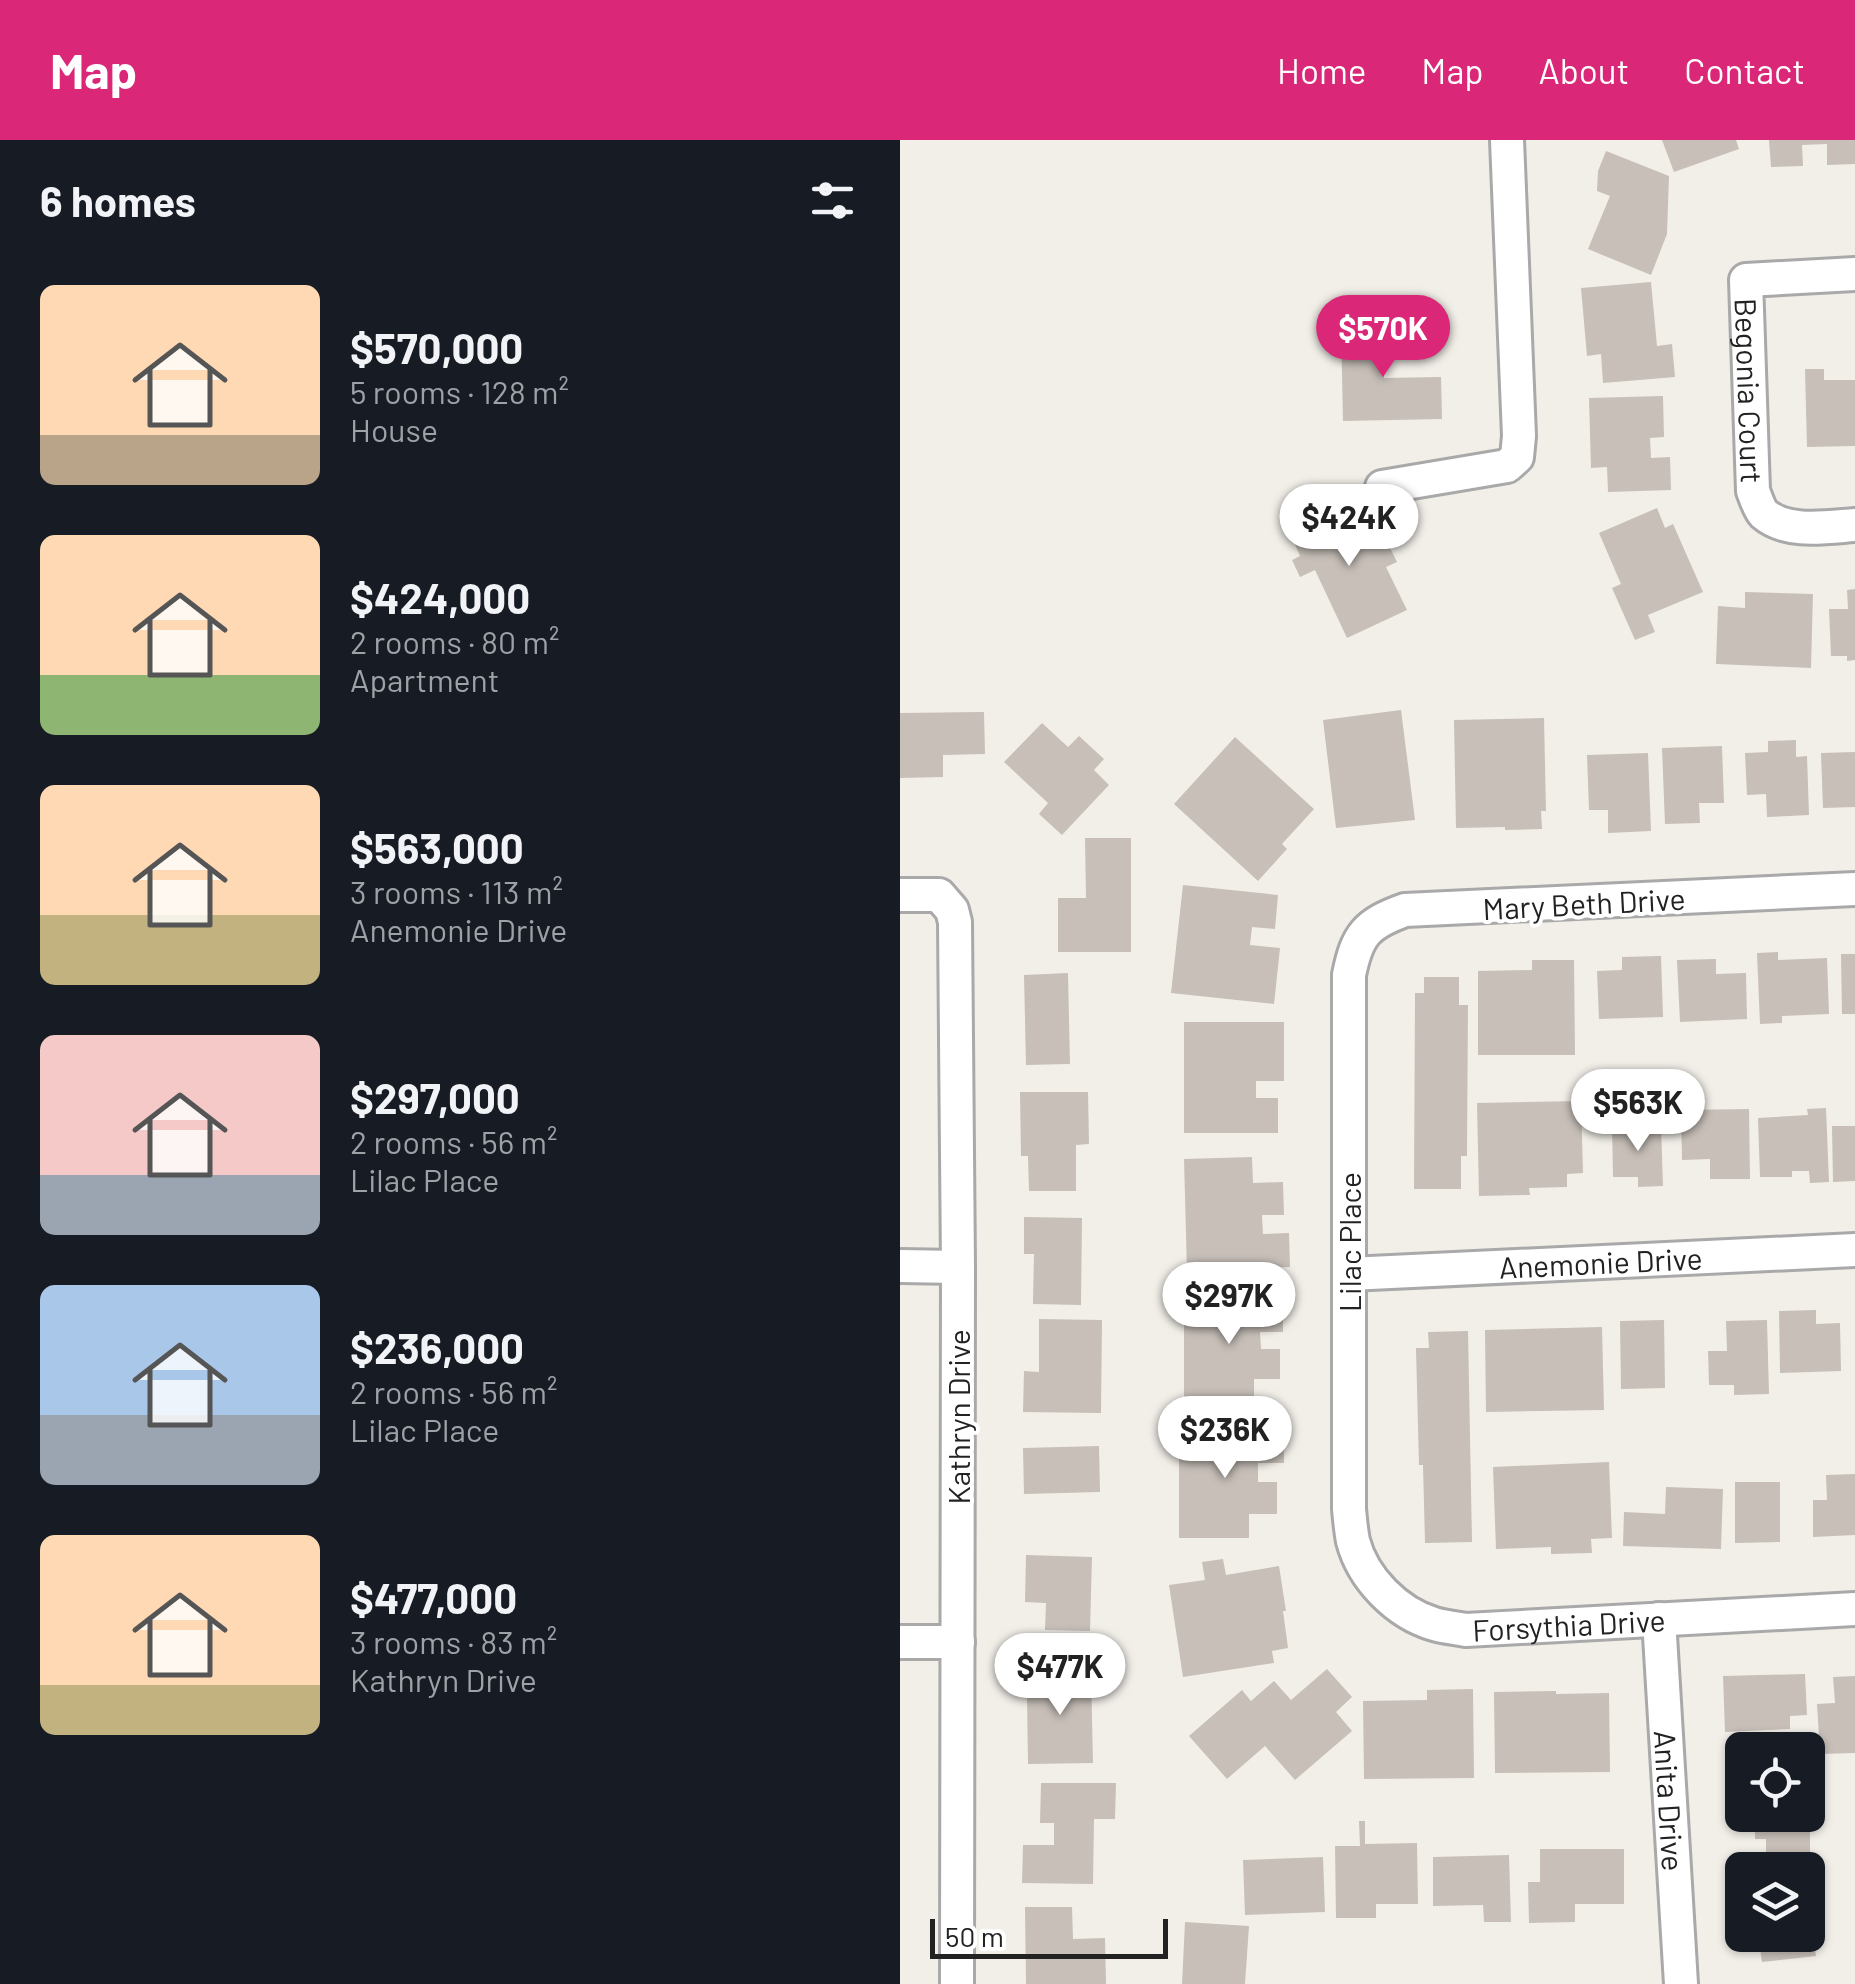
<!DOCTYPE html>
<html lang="en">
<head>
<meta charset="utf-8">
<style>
  body { margin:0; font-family:Barlow,sans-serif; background:#20242c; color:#f1f3f6; height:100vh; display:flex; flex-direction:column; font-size:38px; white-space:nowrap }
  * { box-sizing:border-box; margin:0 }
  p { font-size:32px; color:#9ea1a6 }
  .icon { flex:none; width:55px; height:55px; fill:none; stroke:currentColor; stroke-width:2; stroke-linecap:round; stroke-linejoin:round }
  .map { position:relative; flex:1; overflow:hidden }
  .sheet { display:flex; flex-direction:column; background:#171b24; width:900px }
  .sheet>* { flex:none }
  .buttons { position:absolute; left:825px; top:1592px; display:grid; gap:20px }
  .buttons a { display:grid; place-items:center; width:100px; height:100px; border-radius:15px; background:#171b24; box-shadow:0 2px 8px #0004; font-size:50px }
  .scale { position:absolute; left:30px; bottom:25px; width:238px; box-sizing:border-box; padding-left:10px; border:5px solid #222; border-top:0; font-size:28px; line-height:35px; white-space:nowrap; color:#222; -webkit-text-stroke:8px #fff; paint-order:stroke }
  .price { position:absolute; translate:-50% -85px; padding:0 22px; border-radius:35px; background:#fff; color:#222; font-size:32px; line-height:65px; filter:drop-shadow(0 2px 5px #0008) }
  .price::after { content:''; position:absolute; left:50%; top:60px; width:30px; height:22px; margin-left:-15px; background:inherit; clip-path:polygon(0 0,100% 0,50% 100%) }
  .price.selected { background:#db2777; color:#fff }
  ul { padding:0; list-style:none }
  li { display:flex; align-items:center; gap:30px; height:250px; padding:0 40px }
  li span { display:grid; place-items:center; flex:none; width:280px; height:200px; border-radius:15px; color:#555 }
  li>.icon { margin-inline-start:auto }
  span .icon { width:120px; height:120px; fill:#fffc; stroke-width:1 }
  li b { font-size:42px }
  h2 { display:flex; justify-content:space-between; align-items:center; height:120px; padding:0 40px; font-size:42px }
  header { display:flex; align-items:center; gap:60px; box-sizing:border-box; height:140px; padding:0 50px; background:#db2777; color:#fff }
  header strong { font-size:48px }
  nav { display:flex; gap:55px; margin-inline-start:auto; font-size:35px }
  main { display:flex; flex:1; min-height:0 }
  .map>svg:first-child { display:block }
</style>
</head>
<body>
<header>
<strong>Map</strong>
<nav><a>Home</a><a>Map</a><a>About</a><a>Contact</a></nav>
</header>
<main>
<section class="sheet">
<h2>6 homes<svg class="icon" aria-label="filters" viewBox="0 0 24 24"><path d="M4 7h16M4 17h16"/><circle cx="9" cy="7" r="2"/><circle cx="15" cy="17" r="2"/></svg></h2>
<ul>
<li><span style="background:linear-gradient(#ffd9b3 75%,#b9a48a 0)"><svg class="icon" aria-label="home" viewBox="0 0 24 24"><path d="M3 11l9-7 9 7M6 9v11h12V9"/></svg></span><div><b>$570,000</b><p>5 rooms · 128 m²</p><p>House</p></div></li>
<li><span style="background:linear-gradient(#ffd9b3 70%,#8fb573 0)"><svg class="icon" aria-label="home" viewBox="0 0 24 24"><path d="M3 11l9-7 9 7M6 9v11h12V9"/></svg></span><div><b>$424,000</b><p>2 rooms · 80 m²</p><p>Apartment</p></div></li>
<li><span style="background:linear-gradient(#ffd9b3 65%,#c2b280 0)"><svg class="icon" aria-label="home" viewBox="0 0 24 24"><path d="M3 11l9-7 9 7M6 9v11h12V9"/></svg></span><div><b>$563,000</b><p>3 rooms · 113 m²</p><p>Anemonie Drive</p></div></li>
<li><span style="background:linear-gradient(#f6c9c9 70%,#9aa5b1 0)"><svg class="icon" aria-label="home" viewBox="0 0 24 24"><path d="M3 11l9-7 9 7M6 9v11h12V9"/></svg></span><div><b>$297,000</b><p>2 rooms · 56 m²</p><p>Lilac Place</p></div></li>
<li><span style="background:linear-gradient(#a9c7e8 65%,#9aa5b1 0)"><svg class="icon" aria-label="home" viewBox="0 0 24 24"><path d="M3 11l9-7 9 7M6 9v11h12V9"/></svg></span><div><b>$236,000</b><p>2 rooms · 56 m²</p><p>Lilac Place</p></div></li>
<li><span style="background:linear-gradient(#ffd9b3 75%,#c2b280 0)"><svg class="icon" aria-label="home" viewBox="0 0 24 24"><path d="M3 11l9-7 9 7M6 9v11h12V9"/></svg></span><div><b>$477,000</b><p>3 rooms · 83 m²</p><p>Kathryn Drive</p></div></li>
</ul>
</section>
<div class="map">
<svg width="955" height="1844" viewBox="0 0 955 1844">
  <rect width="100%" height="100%" fill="#f2efe9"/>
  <path fill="#c7bfb8" d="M762 0H836L839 9 774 32Z
    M869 0H955V24L927 25V4L902 5 903 26 871 27Z
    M706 11 769 36 767 94 751 135 688 109 710 56 697 51 698 31Z
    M751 142 757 206 772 204 775 237 703 243 701 214 687 216 681 148Z
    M503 186V214L484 215V238L541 237 542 279 443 281 441 187Z
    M905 229H924V240H955V306L907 307Z
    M763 256 764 297 750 298 751 318 770 317 771 350 708 352 707 327 691 328 689 258Z
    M448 363 467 403 484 395 497 422 486 427 507 470 447 498 415 430 400 437 392 420 400 416 389 391Z
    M757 368 765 388 773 384 803 452 748 475 755 492 735 500 712 448 721 444 699 393Z
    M955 449V520L947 521V516H931L929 469H948L947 450Z
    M845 452 913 454 911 528 816 524 818 466 845 468Z
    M501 570 515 680 436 688 423 580Z
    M84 572 85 614 43 615V637L0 638V573Z
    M644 578 646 671H641L642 689 605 690V687L556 688 554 580Z
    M142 583 168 607 179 596 204 619 194 630 209 645 162 695 139 674 148 663 104 622Z
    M335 597 414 669 382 704 387 709 358 741 274 664Z
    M896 600V617L907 616 909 675 867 677 866 654 847 655 845 613 868 612V601Z
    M822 606 824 663H799L800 683 765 684 762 608Z
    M955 612V667L923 668 921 613Z
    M748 613 751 691 708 693V670H689L687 615Z
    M185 698H231V812H158V758H186Z
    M283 745 378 755 375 789 352 787 350 805 380 808 374 864 271 853Z
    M878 812V820L927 818 929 874 882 876V883L860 884 857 813Z
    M941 814H955V874H942Z
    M761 816 763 877 699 879 697 831 722 830V817Z
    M816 819V834L846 833 847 879 780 882 777 820Z
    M632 820H674L675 915H578V831L632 830Z
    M168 833 170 924 126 925 124 835Z
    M524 837H559V865H568L567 1016H561V1049H514L515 853H524Z
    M284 882H384V941H356V958H378V993H284Z
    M120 952H188L189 1004 176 1005V1051H129L128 1016H121Z
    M681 961 683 1033 667 1034V1047L629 1048 630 1055 579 1056 577 963Z
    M926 968 929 1042 910 1043 909 1031H892V1037H860L858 978 908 975 907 969Z
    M849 969 850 1039H810V1019L782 1020 781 970Z
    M761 985 763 1046 738 1047V1037H713L712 987Z
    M932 986H955V1041L933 1042Z
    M352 1017 353 1043 383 1042 384 1075H362L363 1094 389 1093 390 1127 287 1131 284 1019Z
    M124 1077 182 1078 181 1165 133 1164 134 1114H124Z
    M284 1156H383V1192H360L361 1209H380V1239H354V1264H284Z
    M916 1170V1184L940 1183 941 1231 880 1233 879 1171Z
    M139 1179 202 1180 201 1273 123 1272 124 1231 139 1232Z
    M764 1180 765 1248 721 1249 720 1181Z
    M867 1180 869 1254 834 1255V1245H809L808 1211H827L826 1181Z
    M702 1187 704 1270 586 1272 585 1190Z
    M568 1191 572 1402 525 1403 523 1325H519L516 1208H529L528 1192Z
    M279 1290H384V1323H358V1342H377V1374H349V1398H279Z
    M199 1306 200 1352 124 1354 123 1308Z
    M709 1322 712 1398 691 1399 692 1413 651 1414V1407L596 1409 593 1327Z
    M955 1334V1395L913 1397V1360H927L926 1335Z
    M835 1342H880V1402L835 1403Z
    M766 1347 823 1349 821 1409 723 1406 724 1372 765 1374Z
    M126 1415 192 1417 190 1491 145 1490 146 1463 125 1462Z
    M323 1419 326 1435 379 1426 386 1471H383L388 1508 372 1511 374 1523 283 1537 269 1445 305 1440 302 1422Z
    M427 1529 452 1557 436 1572 452 1591 395 1640 365 1606 327 1639 289 1596 342 1550 351 1561 374 1541 391 1560Z
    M191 1530 193 1623 128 1624 127 1558 133 1557V1531Z
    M905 1534 907 1575 890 1576V1589L825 1592 823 1536Z
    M955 1536V1613L920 1614 917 1564 935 1563 933 1537Z
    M573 1549 574 1638 464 1639 463 1561 527 1560V1550Z
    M656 1551V1554L709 1553 710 1632 595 1633 594 1552Z
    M141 1643H216L215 1679H194L193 1744 122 1743 123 1705H154V1683H140Z
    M855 1675H910V1721L866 1720V1699H855Z
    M459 1681H465V1704L517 1703 518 1764H476V1778H436L435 1706H460Z
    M640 1709H724V1764H675V1782L629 1783 628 1742H640Z
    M609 1715 611 1782H584L583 1765 533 1766V1717Z
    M423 1717 425 1772 345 1775 343 1720Z
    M125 1767H172L173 1799 205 1798 206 1844H126Z
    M908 1770H910L916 1816 862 1822 858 1795H908Z
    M285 1782 349 1786 345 1844H282Z"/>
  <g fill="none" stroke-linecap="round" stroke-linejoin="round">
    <defs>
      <g id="minor">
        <path id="s1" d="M955 134 846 140 853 351C856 358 859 369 864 374 887 394 927 387 955 385"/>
        <path d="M482 347 607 326 617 317 619 296 607 0"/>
        <path id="s2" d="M955 749 505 770C466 784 457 795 449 835V1369C450 1380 451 1391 453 1401 463 1439 497 1473 534 1484 544 1487 555 1488 566 1490L955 1469"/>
        <path d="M0 755H39L52 770 55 782 58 1127 57 1844"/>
        <path d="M0 1126 58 1127"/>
        <path id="s3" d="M449 1134 955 1110"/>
        <path id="s4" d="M759 1479 781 1844"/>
        <path d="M0 1502H58"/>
      </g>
    </defs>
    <use href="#minor" stroke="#a9a9a9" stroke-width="38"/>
    <use href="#minor" stroke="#fff" stroke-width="32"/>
  </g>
  <g text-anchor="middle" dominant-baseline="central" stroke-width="8" stroke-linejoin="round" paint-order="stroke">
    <g font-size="30" fill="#222" stroke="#fff">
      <text stroke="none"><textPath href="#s1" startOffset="220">Begonia Court</textPath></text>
      <text transform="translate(684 763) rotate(-3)">Mary Beth Drive</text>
      <text transform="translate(449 1102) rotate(-90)">Lilac Place</text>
      <text stroke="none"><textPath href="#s3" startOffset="252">Anemonie Drive</textPath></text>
      <text transform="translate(58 1277) rotate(-90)">Kathryn Drive</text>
      <text stroke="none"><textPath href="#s2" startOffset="1365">Forsythia Drive</textPath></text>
      <text stroke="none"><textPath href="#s4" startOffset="182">Anita Drive</textPath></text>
    </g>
  </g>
</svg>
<div class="buttons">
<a><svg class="icon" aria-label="locate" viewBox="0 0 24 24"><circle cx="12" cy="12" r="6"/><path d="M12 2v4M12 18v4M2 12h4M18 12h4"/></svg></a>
<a><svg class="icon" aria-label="layers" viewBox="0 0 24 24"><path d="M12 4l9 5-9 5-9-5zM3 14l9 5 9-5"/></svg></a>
</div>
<div class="scale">50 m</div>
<b class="price selected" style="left:483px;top:240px">$570K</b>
<b class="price" style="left:449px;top:429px">$424K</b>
<b class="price" style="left:738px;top:1014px">$563K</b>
<b class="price" style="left:329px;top:1207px">$297K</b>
<b class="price" style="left:325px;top:1341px">$236K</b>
<b class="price" style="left:160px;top:1578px">$477K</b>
</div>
</main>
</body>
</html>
